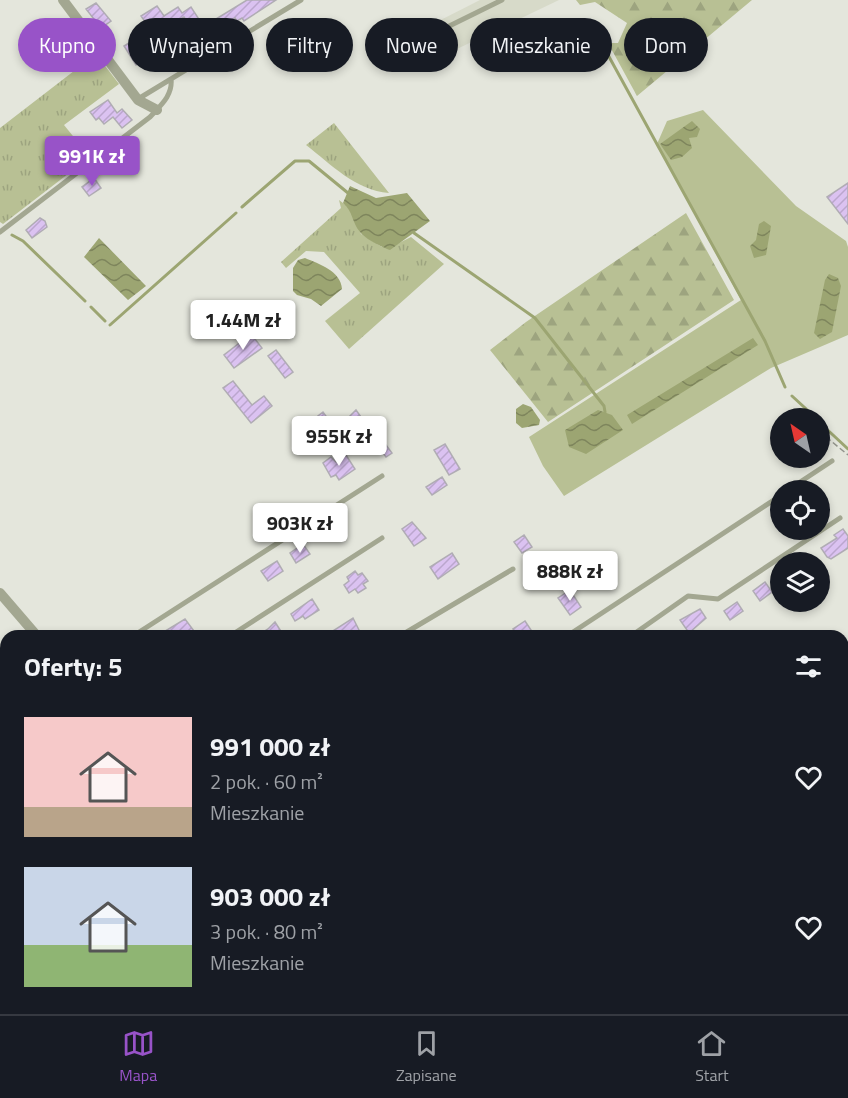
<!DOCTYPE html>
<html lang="pl">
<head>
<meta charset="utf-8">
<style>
  body { margin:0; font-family:"Titillium Web",sans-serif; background:#242831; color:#f1f3f6; height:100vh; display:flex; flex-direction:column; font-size:22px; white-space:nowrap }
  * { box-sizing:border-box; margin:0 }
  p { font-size:20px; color:#9ea1a6 }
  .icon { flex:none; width:33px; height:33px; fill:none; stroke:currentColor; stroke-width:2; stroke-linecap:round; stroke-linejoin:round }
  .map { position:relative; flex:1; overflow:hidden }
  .side { position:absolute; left:0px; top:630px; width:849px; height:384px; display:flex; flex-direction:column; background:#171b24; border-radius:18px 18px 0 0; box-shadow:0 3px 9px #0003 }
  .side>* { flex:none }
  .guide { position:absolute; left:18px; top:18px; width:813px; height:54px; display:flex; gap:12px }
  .needle { width:39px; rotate:326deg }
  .controls { position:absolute; left:770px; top:408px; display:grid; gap:12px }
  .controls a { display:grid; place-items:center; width:60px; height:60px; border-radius:50%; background:#171b24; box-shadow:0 3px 9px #0003; font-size:30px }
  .price { position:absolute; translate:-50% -51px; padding:0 14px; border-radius:6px; background:#fff; color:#222; font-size:20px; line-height:39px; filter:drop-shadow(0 2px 3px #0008) }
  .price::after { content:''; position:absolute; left:50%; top:36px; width:18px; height:14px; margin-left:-9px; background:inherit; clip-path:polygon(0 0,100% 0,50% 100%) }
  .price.selected { background:#9853c8; color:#fff }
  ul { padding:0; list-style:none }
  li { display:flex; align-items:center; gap:18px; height:150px; padding:0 24px }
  li span { display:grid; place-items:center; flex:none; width:168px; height:120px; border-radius:0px; color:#555 }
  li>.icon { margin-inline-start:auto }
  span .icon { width:72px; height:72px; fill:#fffc; stroke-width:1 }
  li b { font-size:26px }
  h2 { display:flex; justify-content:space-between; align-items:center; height:72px; padding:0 24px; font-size:26px }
  .chip { padding:0 21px; border-radius:27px; background:#171b24; box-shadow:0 3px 9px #0003; font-size:21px; line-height:54px }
  .chip.selected { background:#9853c8; color:#fff }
  .tab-bar { display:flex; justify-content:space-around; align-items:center; height:84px; border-top:2px solid #363941; background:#171b24; font-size:16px; color:#9ea1a6 }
  .tab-bar a { display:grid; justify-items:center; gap:3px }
  .tab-bar .selected { color:#9853c8 }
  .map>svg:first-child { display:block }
</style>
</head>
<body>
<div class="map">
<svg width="848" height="1014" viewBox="0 0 848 1014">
  <defs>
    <pattern id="grass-tufts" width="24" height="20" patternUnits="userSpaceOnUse" patternTransform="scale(1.5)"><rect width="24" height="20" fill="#b8c094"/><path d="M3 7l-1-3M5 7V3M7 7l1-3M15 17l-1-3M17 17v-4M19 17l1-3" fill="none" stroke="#9da47f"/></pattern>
    <pattern id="forest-firs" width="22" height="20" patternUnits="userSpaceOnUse" patternTransform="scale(1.5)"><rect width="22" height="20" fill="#b8c094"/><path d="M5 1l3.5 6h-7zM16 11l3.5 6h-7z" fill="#9da47f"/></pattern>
    <pattern id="water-waves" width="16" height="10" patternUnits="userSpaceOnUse" patternTransform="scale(1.5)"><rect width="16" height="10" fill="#9ca572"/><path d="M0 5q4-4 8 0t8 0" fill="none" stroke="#7e855c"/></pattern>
    <pattern id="building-hatch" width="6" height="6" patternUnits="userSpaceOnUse" patternTransform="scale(1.5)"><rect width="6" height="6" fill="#dbc2f1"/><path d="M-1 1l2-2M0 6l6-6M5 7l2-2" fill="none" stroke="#bba6ce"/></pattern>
  </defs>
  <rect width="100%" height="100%" fill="#e4e6dc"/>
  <path fill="#d7dac9" d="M480 0H559L432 61 417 32Z"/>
  <path fill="url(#grass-tufts)" d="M96 54 119 84 64 125 90 157 3 224 0 222V128Z
    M334 123 389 193C355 190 332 165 306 145Z
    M339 200 351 209 361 234 382 247 393 246 411 237 444 264 349 349 325 321 360 293 324 252 306 251 286 268 281 262 341 208Z
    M6 860V933L0 926V866Z
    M74 1008H214L219 1014H79Z
    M228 1008H338L343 1014H221Z"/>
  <path fill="url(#forest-firs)" d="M576 0H752L637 96 608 43H618L627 23 595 2 580 5Z
    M686 213 734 300 548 422 490 350 526 322Z"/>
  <path fill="#b8c094" d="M703 110 796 206 846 241 848 247V335L771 368 564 496 543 466 529 437 741 300 657 144 667 121Z"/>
  <path fill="url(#water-waves)" d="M692 121 700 129 697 137 689 138 692 148 682 157 671 160 660 144Z
    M350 186 376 198 407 193 430 221 390 250C382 247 365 239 360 232 352 223 353 211 343 203Z
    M764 221 771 226 766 255 754 258 750 246 756 240 759 224Z
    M99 238 146 286 128 300 84 257Z
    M305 258C319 264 341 271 342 289L321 306 311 299 297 295 293 291V268L298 260Z
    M829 274 838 278 841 286 832 332 820 339 814 333 825 280Z
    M753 338 758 345 632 424 627 415Z
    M523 404 531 407 540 420 539 425 522 428 516 423V409Z
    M598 410 612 415 623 430 586 454 569 447 565 430Z"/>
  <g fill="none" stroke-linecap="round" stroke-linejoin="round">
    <path stroke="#9ca572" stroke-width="3" d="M596 33 765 341 785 387
      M242 207 295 161H309L348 193
      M414 233 535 318 604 406 605 412
      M12 235 23 241 85 301
      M91 307 105 321
      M110 325 236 213
      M792 396 816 418
      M819 422 848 449"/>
  </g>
  <path fill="url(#building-hatch)" stroke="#b0acb4" stroke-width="1.5" d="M247 0H276L244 21 242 18 237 21 235 18 222 27 216 19Z
    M96 3 111 21 101 28 86 9Z
    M157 6 164 16 178 7 182 13 191 7 215 44 179 66 173 56 199 40 184 17 154 34 155 36 141 45 149 57 136 65 124 46 145 33 143 30 148 26 141 16Z
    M108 100 117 113 122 109 132 120 122 128 113 117 104 124 99 118 96 120 90 112Z
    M94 178 101 188 89 196 82 187Z
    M848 183V224L827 197Z
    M40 218 45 221 47 227 32 238 26 230Z
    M251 334 262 348 234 368 224 355Z
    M276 350 293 372 285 378 268 356Z
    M233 381 252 405 264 396 272 406 251 423 223 388Z
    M356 410 366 424 355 432 353 429 334 440 318 416 323 412 336 430Z
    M445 444 460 469 449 475 434 450Z
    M386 445 392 453 386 457 380 449Z
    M346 455 355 469 339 480 336 475 331 477 323 463 331 457 336 462Z
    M442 477 447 485 432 495 426 487Z
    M412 522 426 538 414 546 402 529Z
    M843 529 848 536V548L831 559 827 557 821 548 837 538 834 535Z
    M524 535 532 547 522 553 514 542Z
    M303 544 310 554 296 563 290 553Z
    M452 553 459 564 438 579 430 567Z
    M277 561 283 571 268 581 261 571Z
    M355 571 358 575 362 573 368 581 363 584 366 588 358 593 355 589 349 593 344 585 349 581 347 577Z
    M765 582 772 592 760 601 753 591Z
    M570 590 581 607 570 615 558 598Z
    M312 599 319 610 305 619 303 616 295 621 291 614Z
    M737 602 743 611 730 620 724 611Z
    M700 609 706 618 689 633 680 620Z
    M353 618 362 636H325Z
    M185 619 194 631 187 636H157Z
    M525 621 535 636H518L513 629Z
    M275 622 284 636H257L268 629Z"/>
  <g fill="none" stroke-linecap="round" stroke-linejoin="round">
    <path stroke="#91938b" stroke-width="1.5" stroke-dasharray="6 3" stroke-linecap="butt" d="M819 431 848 455"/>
    <path stroke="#a3a791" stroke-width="5" d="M429 36 502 0
      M138 99 301 0
      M0 232 150 117C161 105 173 95 171 79
      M788 490 832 461
      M133 636 382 476
      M230 636 382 538
      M400 636 513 569
      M567 636 780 496
      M631 636 688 596 718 599 840 518"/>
    <path stroke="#a3a791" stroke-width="10" d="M63 0 138 100 157 110
      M0 593 37 636
      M843 802 848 799
      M0 860 6 854
      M344 1008 348 1014
      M593 1014 599 1008
      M843 1014 848 1010"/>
    <path stroke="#838968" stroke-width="15" d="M0 934 6 940
      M65 1008 70 1014"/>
  </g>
</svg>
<div class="controls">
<a><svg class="needle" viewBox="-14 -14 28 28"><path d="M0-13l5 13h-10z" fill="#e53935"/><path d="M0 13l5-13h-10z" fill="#9ea1a6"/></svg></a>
<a><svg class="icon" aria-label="locate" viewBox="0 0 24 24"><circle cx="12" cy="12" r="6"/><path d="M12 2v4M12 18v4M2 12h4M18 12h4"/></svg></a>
<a><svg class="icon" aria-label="layers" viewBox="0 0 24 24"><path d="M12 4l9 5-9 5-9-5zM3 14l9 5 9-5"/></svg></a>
</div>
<b class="price selected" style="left:92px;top:187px">991K zł</b>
<b class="price" style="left:243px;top:351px">1.44M zł</b>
<b class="price" style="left:339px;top:467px">955K zł</b>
<b class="price" style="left:300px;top:554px">903K zł</b>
<b class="price" style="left:570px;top:602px">888K zł</b>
<div class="guide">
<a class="chip selected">Kupno</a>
<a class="chip">Wynajem</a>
<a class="chip">Filtry</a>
<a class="chip">Nowe</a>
<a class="chip">Mieszkanie</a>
<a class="chip">Dom</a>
</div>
<section class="side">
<h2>Oferty: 5<svg class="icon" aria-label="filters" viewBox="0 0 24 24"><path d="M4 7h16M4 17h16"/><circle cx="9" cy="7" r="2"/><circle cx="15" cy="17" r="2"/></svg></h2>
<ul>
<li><span style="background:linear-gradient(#f6c9c9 75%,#b9a48a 0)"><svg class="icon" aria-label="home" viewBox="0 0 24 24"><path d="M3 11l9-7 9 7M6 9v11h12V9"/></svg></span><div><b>991 000 zł</b><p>2 pok. · 60 m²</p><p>Mieszkanie</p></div><svg class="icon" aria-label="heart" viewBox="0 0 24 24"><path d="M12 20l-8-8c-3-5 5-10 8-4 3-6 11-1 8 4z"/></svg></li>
<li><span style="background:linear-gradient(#c9d6e8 65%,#8fb573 0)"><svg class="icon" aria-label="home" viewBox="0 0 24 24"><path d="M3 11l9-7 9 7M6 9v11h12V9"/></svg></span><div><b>903 000 zł</b><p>3 pok. · 80 m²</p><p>Mieszkanie</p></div><svg class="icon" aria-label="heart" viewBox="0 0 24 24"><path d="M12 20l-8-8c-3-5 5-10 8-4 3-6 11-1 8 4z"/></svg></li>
</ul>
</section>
</div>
<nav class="tab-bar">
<a class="selected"><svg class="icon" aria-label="map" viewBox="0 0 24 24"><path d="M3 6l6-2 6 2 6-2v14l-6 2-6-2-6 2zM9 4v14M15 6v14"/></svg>Mapa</a>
<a><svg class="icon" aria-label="saved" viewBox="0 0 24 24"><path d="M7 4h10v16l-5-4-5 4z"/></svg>Zapisane</a>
<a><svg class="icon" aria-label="home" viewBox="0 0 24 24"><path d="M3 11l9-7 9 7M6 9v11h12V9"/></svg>Start</a>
</nav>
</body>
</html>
